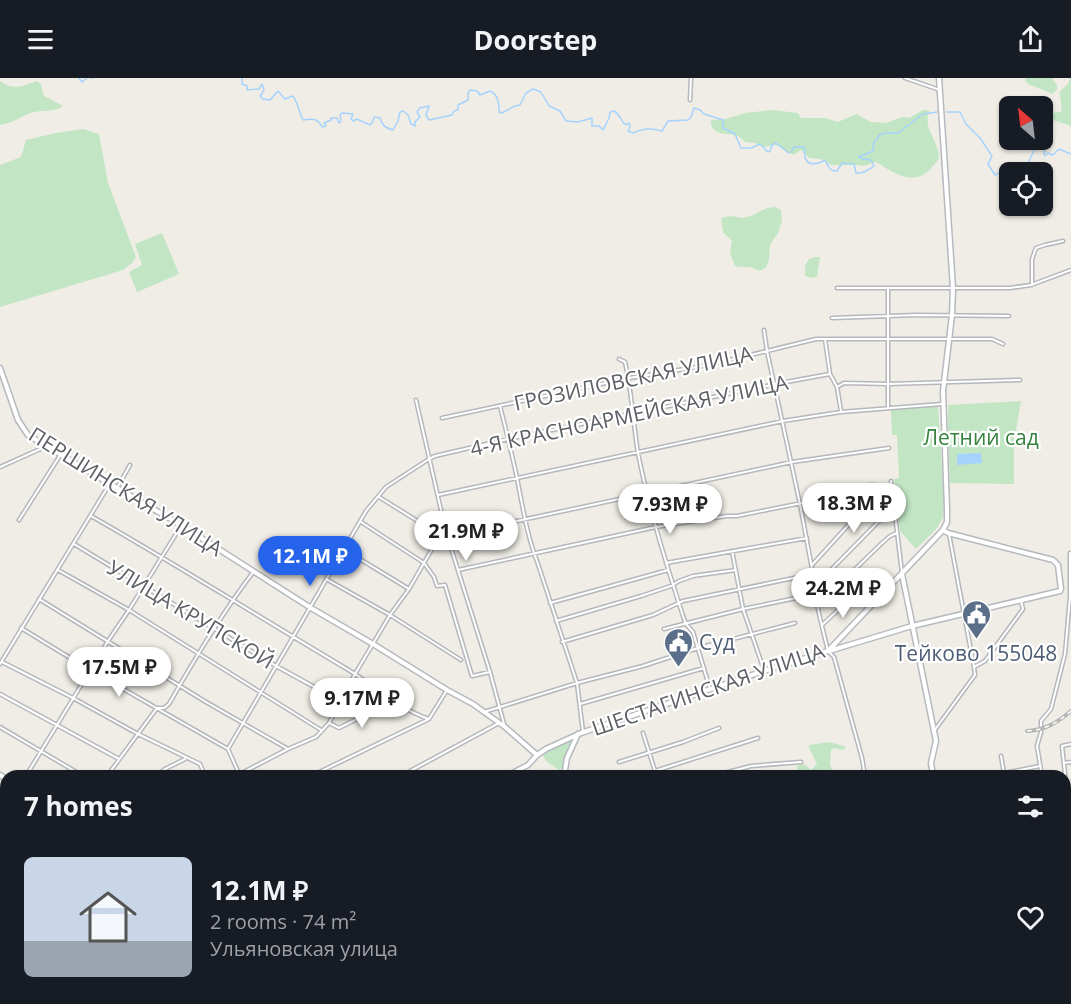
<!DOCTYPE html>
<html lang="en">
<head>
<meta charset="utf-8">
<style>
  body { margin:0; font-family:"Open Sans",sans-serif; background:#20242c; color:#f1f3f6; height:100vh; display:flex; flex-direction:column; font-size:22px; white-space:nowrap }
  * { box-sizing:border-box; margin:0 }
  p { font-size:20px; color:#9ea1a6 }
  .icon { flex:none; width:33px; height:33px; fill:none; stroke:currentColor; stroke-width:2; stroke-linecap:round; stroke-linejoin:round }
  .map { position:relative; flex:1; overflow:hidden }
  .sheet { position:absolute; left:0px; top:692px; width:1071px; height:236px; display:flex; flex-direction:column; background:#171b24; border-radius:18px 18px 0 0; box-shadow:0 2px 4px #0004 }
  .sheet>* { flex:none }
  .needle { width:39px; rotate:332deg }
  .tools { position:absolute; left:999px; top:18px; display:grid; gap:12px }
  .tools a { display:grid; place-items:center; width:54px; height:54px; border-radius:9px; background:#171b24; box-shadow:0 2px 4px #0004; font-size:30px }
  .price { position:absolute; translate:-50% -51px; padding:0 14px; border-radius:21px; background:#fff; color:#222; font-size:20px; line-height:39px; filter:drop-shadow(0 2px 3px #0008) }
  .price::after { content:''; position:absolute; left:50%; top:36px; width:18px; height:14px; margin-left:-9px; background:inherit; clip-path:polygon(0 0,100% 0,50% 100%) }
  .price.current { background:#2563eb; color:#fff }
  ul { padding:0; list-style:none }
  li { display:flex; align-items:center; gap:18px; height:150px; padding:0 24px }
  li span { display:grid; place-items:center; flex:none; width:168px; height:120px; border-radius:9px; color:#555 }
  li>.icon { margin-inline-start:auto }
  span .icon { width:72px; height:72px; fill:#fffc; stroke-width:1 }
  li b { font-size:26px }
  h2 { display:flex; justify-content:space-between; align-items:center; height:72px; padding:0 24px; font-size:26px }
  header { display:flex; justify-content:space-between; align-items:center; height:78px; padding:0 24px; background:#171b24; font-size:27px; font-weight:700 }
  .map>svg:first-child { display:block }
</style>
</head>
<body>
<header><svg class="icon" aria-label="menu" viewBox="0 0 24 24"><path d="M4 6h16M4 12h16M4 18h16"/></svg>Doorstep<svg class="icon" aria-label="share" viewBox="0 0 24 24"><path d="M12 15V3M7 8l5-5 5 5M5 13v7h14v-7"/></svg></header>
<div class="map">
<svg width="1071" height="926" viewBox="0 0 1071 926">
  <rect width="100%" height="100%" fill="#efede5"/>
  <path fill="#c2e6c4" d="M1026 0H1052L1057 7V11L1053 16 1028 6 1025 2Z
    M1070 0H1071V48L1053 42 1043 45V36L1061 34C1063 26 1059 21 1060 13L1068 6Z
    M0 3C13 13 23 8 37 3L41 7 44 18 63 28C54 35 42 31 31 35 19 39 14 45 0 47Z
    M772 32 798 35 801 40H825L838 44 856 36 871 44 886 45 902 39 909 40 923 32H929C925 48 930 52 936 67 936 69 939 74 939 76 939 81 937 84 933 88 915 110 895 96 876 84L863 88 856 87H831L821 81 809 80 801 72 793 77 776 67 763 69 755 65 745 64 737 57 719 55 714 52 711 47V42L725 41 745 35Z
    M83 51 99 56 108 105 136 179 132 185 123 192 0 229V87L21 79 26 62 56 55Z
    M775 129 781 132 782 142 778 155 770 167 769 181 766 190 759 193C748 186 746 191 735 188L730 175 732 163 723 154 721 140 731 138 742 140 751 138 767 130Z
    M162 155 179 196 137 214 129 194 142 187 135 166Z
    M816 179H820L817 199 811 200 805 198V188L809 181Z
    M1021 323 1014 364V406L950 405 948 360V327Z
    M938 328 944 423 943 439 937 450 916 471 900 453 894 401 899 400 897 357H892L891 331Z
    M568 662 571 663V665L567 673 562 690 559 692 546 683 543 677 545 674Z
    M830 664 846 669 843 672 834 670 831 672 830 686 833 695 827 697 818 695V697H798L797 688 804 686 811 692 817 686 809 670V667Z
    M218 921H311L302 926H211Z"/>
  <path fill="#a6d3fd" d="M981 375 982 385 957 387V376Z"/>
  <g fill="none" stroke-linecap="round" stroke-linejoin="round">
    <path stroke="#a6d3fd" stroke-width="1.5" d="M79 0 82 4 87 0
      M91 0H93
      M242 0V6L247 8V12L259 11 262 6 264 12 260 18 263 21 270 22 278 13 285 21 293 18C298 25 299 34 303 42 313 41 317 39 322 49L326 48 324 45 331 42V40H337L339 45 341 43 340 37 342 35 353 36 351 41 353 43 357 41 370 47 373 43 374 39 380 40C382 47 385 50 393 52L398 43 400 34 403 33 408 37 411 46 415 48V44L420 39 417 34 420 30 429 28 426 37 429 42 452 37 454 33 458 32V27L468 22V15L470 12 477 13 480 17 490 13C499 17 499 26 499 34L502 35 515 28 520 27 526 15 533 11 541 14 549 28 560 33 566 43 578 44 592 40V48H599L603 52 609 40 610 34 614 33C620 36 620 43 626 47L629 45 630 49 628 53 633 55C644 50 651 50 662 53L668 43 688 42 691 39 694 30 700 32 704 36 723 42V50L735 56 741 70H751L760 66 768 74 770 73 772 67 776 65 789 75 792 73 794 69H804C805 72 804 76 805 79 807 89 819 86 825 82 828 87 829 94 837 93L842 85 854 86 856 95C863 96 868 92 874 88L871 82 863 81 859 79 873 73 874 63 878 60 879 57 885 55H898L923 36 937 34
      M947 34H960L966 46 980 60 992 78 988 86 995 97 1007 91H1016L1017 94
      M1032 94 1029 83 1035 70 1045 71 1044 75 1045 78 1048 75 1053 77 1059 71 1071 76"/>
    <path stroke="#a6d3fd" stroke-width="4.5" d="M1065 853 1071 852
      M942 921 953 926
      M315 926 323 921
      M968 926 979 921"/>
    <defs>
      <path id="street" d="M905 0 940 12
        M690 22 691 0
        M1032 207V181L1036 170 1045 167 1063 163
        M837 210H1010L1031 207 1071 192
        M888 210V330
        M832 240 916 237 1009 238
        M764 252 767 273 800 426 813 496 816 521 820 540 828 573 834 579 862 680 865 698
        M825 261 830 296 837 309 841 333
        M619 281 625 284C632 314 633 345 638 375 649 431 666 485 683 538L686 546 693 554 710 611
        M837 309 844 305 888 306 1020 302
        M416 322 446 454 490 594 504 646
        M500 328C506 352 512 376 517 400 523 430 527 458 538 486L577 605 583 654
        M442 340 629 300 697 289 734 281 816 261H992L1003 266
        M0 389 47 368
        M891 403 902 495
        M117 410 130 387
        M438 417 783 343 841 334 942 326
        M379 419 440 457 445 448
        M91 438C177 487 261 540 347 591 374 607 399 631 429 641
        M19 442 61 376
        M361 444 424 485 434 499 437 508 445 507 472 598 490 594
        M949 456 974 589
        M447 458 792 384 889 370
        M74 466 276 588 340 623
        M345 472 409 511
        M732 473 743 531 764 592
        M666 485 807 460
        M812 487 852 443 880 416 884 413 891 412
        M58 492 129 532 321 652
        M458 492 656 449 727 438H737L851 415 870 407H874L884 413
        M326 501 390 537 461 582
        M815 508 885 437 892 438 895 440
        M39 521 206 624 288 671
        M550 525 668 492
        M817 528 881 466 890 458 897 455
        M556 543 641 518 671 508 679 503 693 498 736 492
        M822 547 851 520
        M21 550 90 592 228 671
        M664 551 743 531 816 516
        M562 564 653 537 683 523 813 496
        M2 584 73 620 138 656 200 686 205 698
        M0 586 109 407
        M0 616 119 681
        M580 626 704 590
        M484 634 577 605 643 588 698 570 795 545
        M329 645 339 650 393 623
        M0 649 83 698
        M934 653 975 597 974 589 985 583 1023 531 1021 523
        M643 655 655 693
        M228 671 366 433 386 409 429 381 435 378 508 361 786 304 830 296
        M228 671 240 698
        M1001 678 1004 695
        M619 684 683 664 719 650
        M1064 685 1071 684
        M26 698 108 563 129 532 181 448
        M107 698 157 630H164L169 626C195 580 222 535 254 493
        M157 698 165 691 185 681
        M236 698 288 671 316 659 329 645 355 596 390 537 409 511 440 457 446 454
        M311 698 429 641 447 612
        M401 698 499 645
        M635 698 655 693 758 660
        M713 698 751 688 801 684
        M989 698 1040 688
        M1042 698 1037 668 1041 654V643L1051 631 1065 576 1070 519V475
        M1066 705 1062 668 1071 666
        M1065 763 1071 762
        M0 818 6 816
        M511 921 514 926
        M569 921 570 926
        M583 921 584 926
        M674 921 676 926
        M336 923 337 926
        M200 926 210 921
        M409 926 416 923 417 921
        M485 926 498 921
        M728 926 744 921
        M839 926 849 921"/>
      <path id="secondary" d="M0 290 18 342 28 357 117 410 181 447 311 530 373 566 447 612 473 626 505 649 537 677
        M902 496 936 663 931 685 933 698
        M829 573 912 548 1060 513 1061 511 1058 487 1053 482 948 455 943 452
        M0 697 6 701
        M507 698 528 687 537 677 546 671 581 655 764 593 828 573 943 452 947 444V431L943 313 952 237 953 210 939 0
        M564 698 567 680 578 656
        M1065 726 1071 725
        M0 898 6 895
        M120 921 122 926
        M883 921 890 926
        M547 926 559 921"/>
    </defs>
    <use href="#street" stroke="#b5b7bc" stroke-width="5"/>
    <use href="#secondary" stroke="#b6b9bf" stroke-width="7"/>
    <use href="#street" stroke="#fff" stroke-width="2"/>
    <use href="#secondary" stroke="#fff" stroke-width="4"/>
    <defs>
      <path id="rail" d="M1027 653C1045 652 1057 645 1071 633"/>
    </defs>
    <use href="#rail" stroke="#b5b6b6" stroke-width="4"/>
    <use href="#rail" stroke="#fff" stroke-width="1.5" stroke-dasharray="4.5" stroke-linecap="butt"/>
  </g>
  <defs>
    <symbol id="civic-pin" viewBox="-11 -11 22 30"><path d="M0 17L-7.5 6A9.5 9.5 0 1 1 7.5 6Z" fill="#5c6f8a" stroke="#fff"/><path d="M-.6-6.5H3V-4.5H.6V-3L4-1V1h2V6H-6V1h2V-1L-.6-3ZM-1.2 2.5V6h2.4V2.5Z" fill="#fff"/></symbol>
  </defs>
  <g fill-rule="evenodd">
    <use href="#civic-pin" x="960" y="520" width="33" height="45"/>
    <use href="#civic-pin" x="662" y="548" width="33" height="45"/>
  </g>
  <g text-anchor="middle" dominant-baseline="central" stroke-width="4.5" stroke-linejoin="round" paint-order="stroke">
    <g font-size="21" fill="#5d6065" stroke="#fff">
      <text transform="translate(633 300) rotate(-12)">ГРОЗИЛОВСКАЯ УЛИЦА</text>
      <text transform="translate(629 337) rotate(-12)">4-Я КРАСНОАРМЕЙСКАЯ УЛИЦА</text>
      <text transform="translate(126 413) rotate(32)">ПЕРШИНСКАЯ УЛИЦА</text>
      <text transform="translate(191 536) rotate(31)">УЛИЦА КРУПСКОЙ</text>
      <text transform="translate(708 611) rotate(-19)">ШЕСТАГИНСКАЯ УЛИЦА</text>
    </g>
    <g font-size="21" fill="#36833e" stroke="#fff">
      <text x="981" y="359">Летний сад</text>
    </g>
    <g font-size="21" fill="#4e5e75" stroke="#fff" text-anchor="start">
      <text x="699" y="564">Суд</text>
      <text x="976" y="575" text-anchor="middle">Тейково 155048</text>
    </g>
  </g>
</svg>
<div class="tools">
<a><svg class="needle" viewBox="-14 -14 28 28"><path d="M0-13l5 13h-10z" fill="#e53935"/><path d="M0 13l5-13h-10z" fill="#9ea1a6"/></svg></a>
<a><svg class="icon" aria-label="locate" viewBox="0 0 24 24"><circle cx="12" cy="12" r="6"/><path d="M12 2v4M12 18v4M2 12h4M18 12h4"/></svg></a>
</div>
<b class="price" style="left:854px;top:456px">18.3M ₽</b>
<b class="price" style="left:670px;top:457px">7.93M ₽</b>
<b class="price" style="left:466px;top:484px">21.9M ₽</b>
<b class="price current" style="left:310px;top:509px">12.1M ₽</b>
<b class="price" style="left:843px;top:541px">24.2M ₽</b>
<b class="price" style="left:119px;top:620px">17.5M ₽</b>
<b class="price" style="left:362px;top:651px">9.17M ₽</b>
<section class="sheet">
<h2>7 homes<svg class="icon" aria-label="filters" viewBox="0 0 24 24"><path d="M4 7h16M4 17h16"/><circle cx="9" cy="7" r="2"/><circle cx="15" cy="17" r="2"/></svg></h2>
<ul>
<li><span style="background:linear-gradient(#c9d6e8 70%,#9aa5b1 0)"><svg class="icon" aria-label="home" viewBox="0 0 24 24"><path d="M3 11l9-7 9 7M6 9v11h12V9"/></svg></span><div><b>12.1M ₽</b><p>2 rooms · 74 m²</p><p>Ульяновская улица</p></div><svg class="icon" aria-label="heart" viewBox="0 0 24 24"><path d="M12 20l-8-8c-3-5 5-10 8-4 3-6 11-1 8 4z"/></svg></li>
</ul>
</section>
</div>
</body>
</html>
